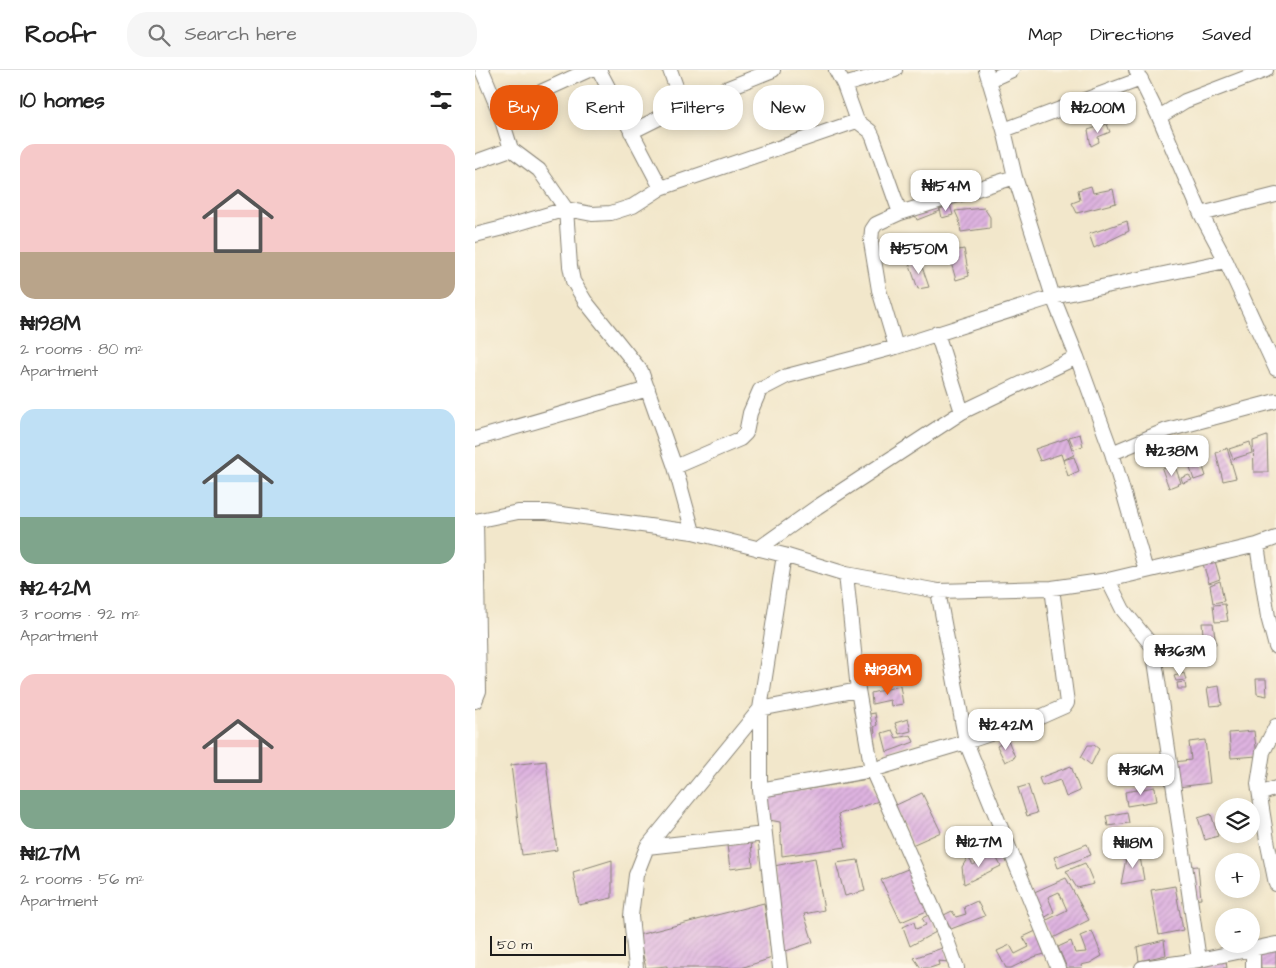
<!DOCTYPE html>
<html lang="en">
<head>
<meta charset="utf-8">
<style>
  body { margin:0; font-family:"Architects Daughter",sans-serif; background:#f6f6f6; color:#222; height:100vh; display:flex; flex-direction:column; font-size:19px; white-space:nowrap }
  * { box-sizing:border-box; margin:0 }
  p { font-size:16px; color:#767676 }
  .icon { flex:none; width:28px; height:28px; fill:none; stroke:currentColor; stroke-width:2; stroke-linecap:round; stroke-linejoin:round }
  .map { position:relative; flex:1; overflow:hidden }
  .details { display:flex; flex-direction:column; background:#fff; width:475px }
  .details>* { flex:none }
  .banner { position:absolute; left:15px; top:15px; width:475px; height:45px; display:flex; gap:10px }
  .controls { position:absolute; left:740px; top:728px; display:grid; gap:10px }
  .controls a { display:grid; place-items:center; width:45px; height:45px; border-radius:50%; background:#fff; box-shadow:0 2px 12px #0003; font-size:25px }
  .scale { position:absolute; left:15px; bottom:12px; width:136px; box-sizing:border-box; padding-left:5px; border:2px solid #1c1c1c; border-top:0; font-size:14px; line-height:18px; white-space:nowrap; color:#1c1c1c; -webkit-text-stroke:4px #fcf5e5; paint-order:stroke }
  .price { position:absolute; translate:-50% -42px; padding:0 11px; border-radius:10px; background:#fff; color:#222; font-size:16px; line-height:32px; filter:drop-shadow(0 1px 2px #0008) }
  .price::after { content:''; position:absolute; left:50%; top:30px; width:15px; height:11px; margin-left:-8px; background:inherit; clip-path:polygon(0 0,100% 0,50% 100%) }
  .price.active { background:#ea580c; color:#fff }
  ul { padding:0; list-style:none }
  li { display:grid; align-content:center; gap:10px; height:265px; padding:0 20px }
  li span { display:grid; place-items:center; height:155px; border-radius:15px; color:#555 }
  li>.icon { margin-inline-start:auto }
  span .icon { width:90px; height:90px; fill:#fffc; stroke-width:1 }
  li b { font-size:21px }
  h2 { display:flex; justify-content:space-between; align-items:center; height:60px; padding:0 20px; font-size:21px }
  .tag { padding:0 18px; border-radius:20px; background:#fff; box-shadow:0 2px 12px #0003; font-size:18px; line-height:45px }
  .tag.active { background:#ea580c; color:#fff }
  header { display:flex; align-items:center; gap:30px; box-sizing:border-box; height:70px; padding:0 25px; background:#fff; border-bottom:1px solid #e0e0e0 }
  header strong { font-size:24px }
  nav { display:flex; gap:28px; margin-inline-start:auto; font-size:18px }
  .search { width:350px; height:45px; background:#f6f6f6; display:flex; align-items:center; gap:12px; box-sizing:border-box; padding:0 18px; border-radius:20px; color:#767676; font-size:19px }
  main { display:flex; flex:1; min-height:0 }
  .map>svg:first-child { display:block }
</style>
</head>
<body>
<header>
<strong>Roofr</strong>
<div class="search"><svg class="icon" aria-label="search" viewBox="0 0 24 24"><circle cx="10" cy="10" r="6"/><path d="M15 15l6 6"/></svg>Search here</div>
<nav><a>Map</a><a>Directions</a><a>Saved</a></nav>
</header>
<main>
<section class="details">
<h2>10 homes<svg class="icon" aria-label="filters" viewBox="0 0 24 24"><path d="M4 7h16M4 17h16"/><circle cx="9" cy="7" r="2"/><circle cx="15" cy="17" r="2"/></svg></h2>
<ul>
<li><span style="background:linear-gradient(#f6c9c9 70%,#b9a48a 0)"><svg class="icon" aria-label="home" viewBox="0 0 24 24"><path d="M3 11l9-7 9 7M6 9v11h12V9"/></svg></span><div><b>₦198M</b><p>2 rooms · 80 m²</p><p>Apartment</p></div></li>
<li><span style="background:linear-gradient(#bfe0f5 70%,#7fa58c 0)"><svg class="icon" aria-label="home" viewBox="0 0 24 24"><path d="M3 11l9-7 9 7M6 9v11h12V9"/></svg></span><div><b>₦242M</b><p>3 rooms · 92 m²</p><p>Apartment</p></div></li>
<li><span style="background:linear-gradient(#f6c9c9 75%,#7fa58c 0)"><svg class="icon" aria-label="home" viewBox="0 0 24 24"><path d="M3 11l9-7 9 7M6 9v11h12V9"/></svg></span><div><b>₦127M</b><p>2 rooms · 56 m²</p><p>Apartment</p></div></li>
</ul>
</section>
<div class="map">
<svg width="801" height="898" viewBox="0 0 801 898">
  <defs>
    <pattern id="building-hatch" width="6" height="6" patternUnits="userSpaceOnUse" patternTransform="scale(1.25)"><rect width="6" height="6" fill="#deb3e0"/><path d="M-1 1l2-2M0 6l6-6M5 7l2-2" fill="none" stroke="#be99c0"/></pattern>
  </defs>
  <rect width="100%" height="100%" fill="#fcf5e5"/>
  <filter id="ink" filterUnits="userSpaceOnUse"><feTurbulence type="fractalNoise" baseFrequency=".02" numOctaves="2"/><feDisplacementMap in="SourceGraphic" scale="10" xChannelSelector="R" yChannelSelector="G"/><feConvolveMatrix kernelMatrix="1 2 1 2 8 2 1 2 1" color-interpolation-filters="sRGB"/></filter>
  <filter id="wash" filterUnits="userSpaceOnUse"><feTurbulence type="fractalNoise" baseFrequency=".0096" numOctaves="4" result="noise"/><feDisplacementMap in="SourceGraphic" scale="20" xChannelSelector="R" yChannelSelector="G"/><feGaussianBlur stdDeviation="1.12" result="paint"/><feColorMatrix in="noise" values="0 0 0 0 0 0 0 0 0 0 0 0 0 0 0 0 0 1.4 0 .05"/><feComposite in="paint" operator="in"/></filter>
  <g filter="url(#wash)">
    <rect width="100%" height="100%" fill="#f2e7cb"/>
    <g id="blocks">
      <path fill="url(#building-hatch)" d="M632 54 635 62 623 67 624 72 616 76 613 60Z
        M616 116 618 123 638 119 641 133 602 143 597 133 605 130 603 120Z
        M475 135 478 145 467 148 465 139Z
        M466 136 464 138 465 141 442 150 438 139Z
        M509 138 515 147V158L486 162 484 150 480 141Z
        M652 151 654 161 619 178 614 164Z
        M489 179 494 206 481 210 473 182Z
        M445 191 454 217 443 219 434 193Z
        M605 364 608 376 599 379 594 367Z
        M792 366 793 402H779L778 371Z
        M593 368 599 385 588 390 586 384 565 391 560 379Z
        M775 372 777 383 758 389 754 379Z
        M752 378 761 408 748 411 741 383Z
        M599 387 604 401 593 406 588 390Z
        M725 388 731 406 719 410 713 392Z
        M700 396 706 413 694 418 687 399Z
        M714 405 717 410 708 413 706 408Z
        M740 491 745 509 734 513 728 494Z
        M745 511 749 531 738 533 735 515Z
        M750 534 753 551 740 552 738 535Z
        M727 553H738L741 574 729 575Z
        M709 603 711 610 701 611 699 606Z
        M781 609H791L792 626 782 624Z
        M710 612 711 619H703L702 613Z
        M425 616 428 634 416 636 415 630 397 634 396 623Z
        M744 616 747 635 735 636 732 618Z
        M400 643 402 655 399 657 400 663 394 664 389 645Z
        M433 649 436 661 424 664 420 653Z
        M417 660 421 668 436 665 439 672 412 682 407 663Z
        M779 661 782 686 756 688 754 663Z
        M533 670 540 687 530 692 522 676Z
        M730 670 735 713 703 717 699 692 716 690 714 672Z
        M613 675H619L624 679 616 695 606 687Z
        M71 691 82 780 47 785 36 695Z
        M596 696 605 721 591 727 585 710 567 716 564 708Z
        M393 709 404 731 363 744 371 777 307 786 305 752 294 750 293 726Z
        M553 715 562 743 552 746 543 718Z
        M680 717 682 731 652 736 650 722Z
        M447 723 466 762 437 775 419 736Z
        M652 742 654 753 633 756 631 746Z
        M736 744 743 766 730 770 723 748Z
        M276 771 278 796 255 799 252 775Z
        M612 774 616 785 583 798 579 787Z
        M664 781 669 810 646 814 652 783Z
        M520 785 526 796 489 814 487 797 493 787 498 795Z
        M340 788 349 840 329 844 338 872 308 882 299 796Z
        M137 790V828L104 835 98 802Z
        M383 790 390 821 370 826 361 793Z
        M610 793 619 814 602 818 591 801Z
        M723 796 726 829 716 830 713 797Z
        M435 798 454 840 426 852 406 810Z
        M591 808 614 850 578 868 568 852 592 840 584 822 573 827 579 842 564 851 557 823Z
        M700 816 708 860 684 865 676 820Z
        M502 831 510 846 476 859 469 845 477 841 481 847 491 844 489 837Z
        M289 833 297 888 266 898H192V896L171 898 163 865Z
        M456 844 461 862 435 876 428 857 439 852 441 859 451 855 447 848Z
        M561 861 573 883 559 887 536 898H531L522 881 535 875 540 884 554 877 548 867Z
        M617 861 627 886 615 893 606 895 607 898H592L583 877 596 871 600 883 611 882 605 866Z
        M689 870 691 885 664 891 662 877Z
        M470 877 474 892 463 891 464 895 455 898H446L439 888Z
        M801 880V898H786L785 881Z
        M751 891 752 898H716Z"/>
    </g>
  </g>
  <g filter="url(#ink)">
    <use href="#blocks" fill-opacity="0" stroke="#878274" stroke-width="1"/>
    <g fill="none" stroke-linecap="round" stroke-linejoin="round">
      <defs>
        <path id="street" d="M7 0 24 41 36 79 64 100 91 139 95 196 98 211 110 231 166 301 200 397 218 462
          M124 0 186 118
          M195 0 208 36
          M361 0 369 15 382 51 395 61 398 67 425 143
          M511 0 529 60 540 107 578 227 602 287 637 383 671 501
          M661 0 684 47 726 144 751 191 801 299
          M515 10 537 0
          M369 15 420 0
          M24 41 114 0
          M684 47 710 31 791 0
          M529 60 666 9
          M156 62 208 36 298 0
          M0 92 36 79
          M726 144 801 125
          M0 165 24 159 91 139 117 144 136 143 158 136 186 118 382 51
          M462 263 487 342
          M421 277 404 220 396 172 397 160 401 154 425 143 540 107
          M0 369 173 319
          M637 383 692 360 801 331
          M200 397 265 369 271 363 275 343 285 320 312 306 421 277 578 227 751 191
          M0 451 43 442H72L218 462 309 485 371 504 463 521 577 518 633 510 782 475 801 468
          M782 475 793 547 801 577
          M283 479 342 437 487 342 602 287
          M371 504 383 620 397 700 470 865 482 898
          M633 510 648 540 678 577 724 890
          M463 521 491 672 583 898
          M0 631 4 621 1 451
          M801 656 788 682 783 714 792 770 801 814
          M285 720 397 700 491 672 563 648 590 636 592 633 577 518
          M785 724 801 718
          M172 777 290 764
          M778 879V898
          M161 898 156 846 161 805 172 777 285 639 383 620
          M305 898 285 720V639L309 485
          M667 898 724 890 801 874"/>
      </defs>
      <use href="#street" stroke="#878274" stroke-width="16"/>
      <use href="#street" stroke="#fff" stroke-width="14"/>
    </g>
  </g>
</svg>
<div class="controls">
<a><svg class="icon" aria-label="layers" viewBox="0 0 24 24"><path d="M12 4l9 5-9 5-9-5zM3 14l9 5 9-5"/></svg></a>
<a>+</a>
<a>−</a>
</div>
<div class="scale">50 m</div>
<b class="price" style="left:623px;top:64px">₦200M</b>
<b class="price" style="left:471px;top:142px">₦154M</b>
<b class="price" style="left:444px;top:205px">₦550M</b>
<b class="price" style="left:697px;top:407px">₦238M</b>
<b class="price" style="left:705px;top:607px">₦363M</b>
<b class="price active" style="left:413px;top:626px">₦198M</b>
<b class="price" style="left:531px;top:681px">₦242M</b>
<b class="price" style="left:666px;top:726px">₦316M</b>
<b class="price" style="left:504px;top:798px">₦127M</b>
<b class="price" style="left:658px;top:799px">₦118M</b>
<div class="banner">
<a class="tag active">Buy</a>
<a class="tag">Rent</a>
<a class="tag">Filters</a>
<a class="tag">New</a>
</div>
</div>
</main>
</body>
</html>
